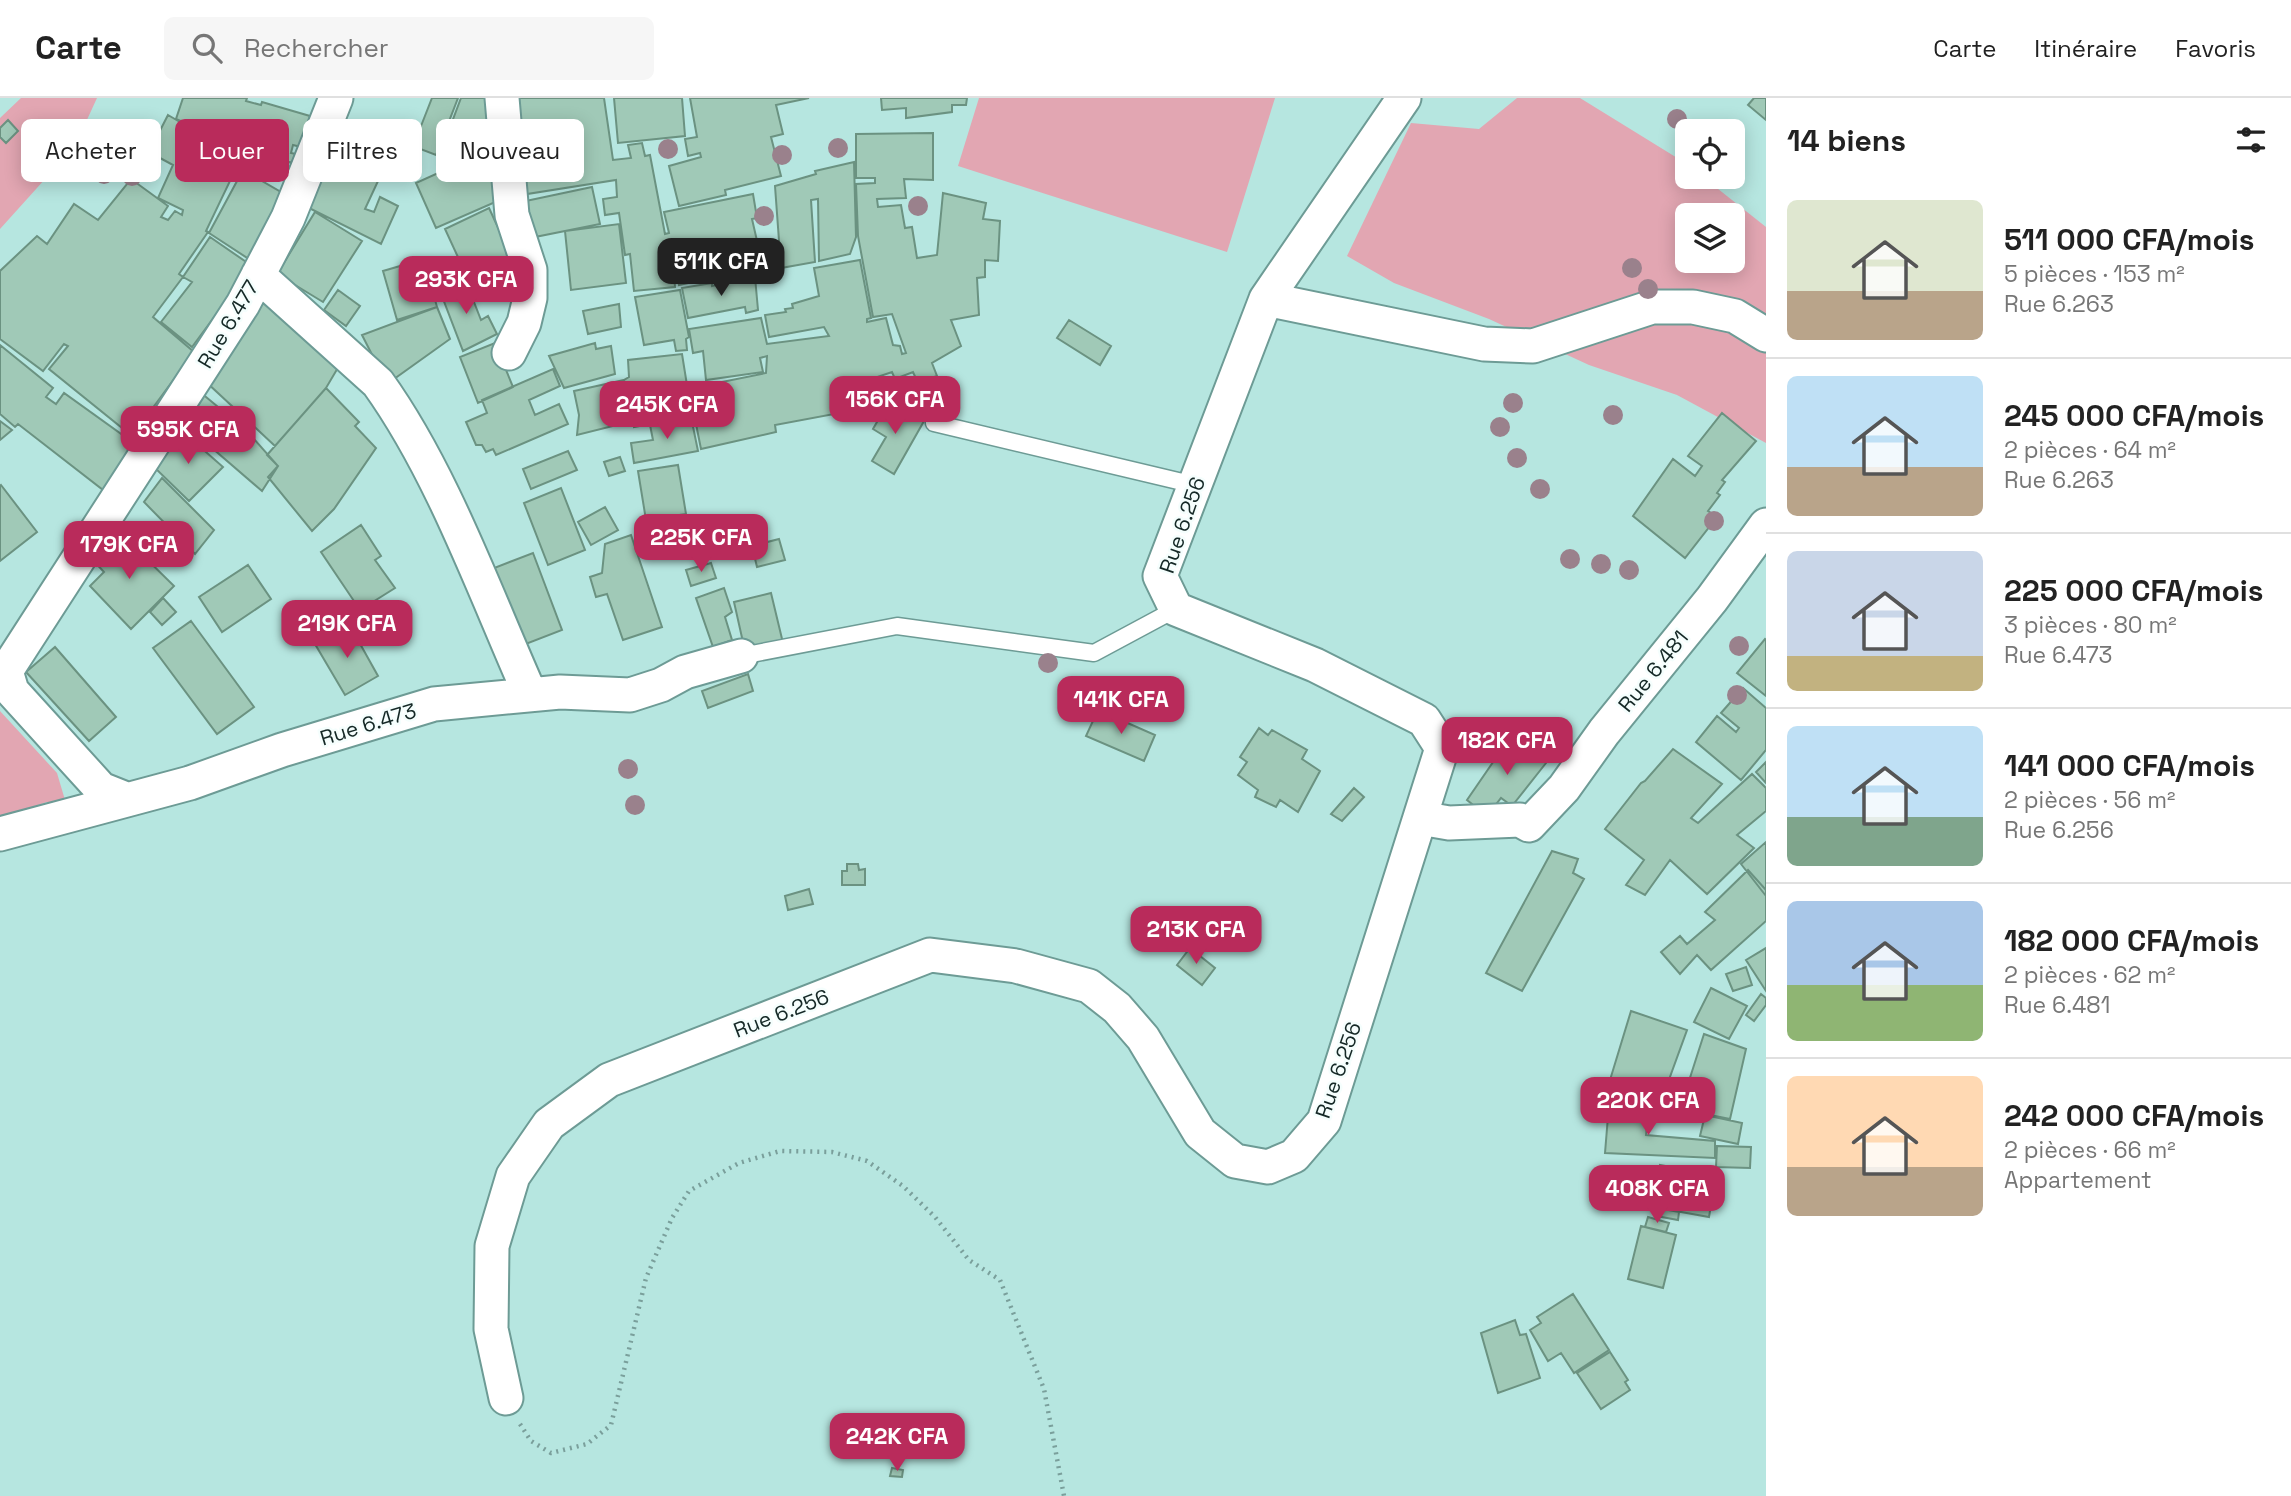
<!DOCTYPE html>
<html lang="fr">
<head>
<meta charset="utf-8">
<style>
  body { margin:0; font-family:"Space Grotesk",sans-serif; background:#f6f6f6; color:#222; height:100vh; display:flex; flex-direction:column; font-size:26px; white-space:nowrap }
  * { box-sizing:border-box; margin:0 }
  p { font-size:23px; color:#767676 }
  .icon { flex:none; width:38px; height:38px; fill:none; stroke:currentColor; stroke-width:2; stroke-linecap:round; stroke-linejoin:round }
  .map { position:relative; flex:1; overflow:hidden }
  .details { display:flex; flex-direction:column; background:#fff; width:525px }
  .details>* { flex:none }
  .banner { position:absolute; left:21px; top:21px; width:665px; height:63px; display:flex; gap:14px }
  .fabs { position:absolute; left:1675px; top:21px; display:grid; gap:14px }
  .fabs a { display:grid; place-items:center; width:70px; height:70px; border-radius:10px; background:#fff; box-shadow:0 4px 18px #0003; font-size:35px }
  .price { position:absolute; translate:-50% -60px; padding:0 16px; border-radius:14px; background:#b92b5b; color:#fff; font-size:23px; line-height:46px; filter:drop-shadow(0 2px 4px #0008) }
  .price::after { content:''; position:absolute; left:50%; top:42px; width:21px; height:16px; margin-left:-10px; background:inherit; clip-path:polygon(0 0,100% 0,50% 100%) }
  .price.selected { background:#222; color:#fff }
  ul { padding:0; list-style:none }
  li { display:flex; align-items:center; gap:21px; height:175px; padding:0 21px }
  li+li { border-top:2px solid #e0e0e0 }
  li span { display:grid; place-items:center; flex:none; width:196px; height:140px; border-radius:10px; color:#555 }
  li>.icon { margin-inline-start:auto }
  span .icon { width:84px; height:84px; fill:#fffc; stroke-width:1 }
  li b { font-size:30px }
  h2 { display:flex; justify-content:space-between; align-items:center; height:84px; padding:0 21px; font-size:30px }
  .chip { padding:0 24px; border-radius:10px; background:#fff; box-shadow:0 4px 18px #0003; font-size:24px; line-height:63px }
  .chip.selected { background:#b92b5b; color:#fff }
  header { display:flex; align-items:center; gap:42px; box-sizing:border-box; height:98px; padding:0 35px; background:#fff; border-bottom:2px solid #e0e0e0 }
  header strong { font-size:33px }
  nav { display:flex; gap:38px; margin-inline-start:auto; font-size:24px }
  .search { width:490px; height:63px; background:#f6f6f6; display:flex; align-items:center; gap:18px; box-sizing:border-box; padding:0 24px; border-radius:10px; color:#767676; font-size:26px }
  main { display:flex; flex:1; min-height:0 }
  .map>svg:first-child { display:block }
</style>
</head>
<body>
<header>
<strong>Carte</strong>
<div class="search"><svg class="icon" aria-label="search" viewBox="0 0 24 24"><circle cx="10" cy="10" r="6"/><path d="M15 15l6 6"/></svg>Rechercher</div>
<nav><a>Carte</a><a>Itinéraire</a><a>Favoris</a></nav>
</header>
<main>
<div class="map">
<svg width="1766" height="1398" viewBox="0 0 1766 1398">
  <rect width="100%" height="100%" fill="#b6e6e0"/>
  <path fill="#e2a6b2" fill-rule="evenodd" d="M21 0H97L80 37 55 70 0 131V20Z
    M979 0H1275L1227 154 958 68Z
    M1517 0H1580L1687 66V79H1703L1766 129V345L1677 297 1589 267 1489 221 1394 185 1347 158 1411 25 1479 31ZM1687 117H1732V163H1687Z
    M0 613 57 675 65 702 61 706 47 704 0 720Z"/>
  <path fill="#a0c9b7" stroke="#6b9281" stroke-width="2" d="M183 0H247L246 3 261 7 262 4 310 18 301 49 293 47 291 55 296 56 293 65 289 64 286 70 246 59 247 55 232 52 235 46 176 21Z
    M432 0H458L436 57 402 44 410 23 421 28Z
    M461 0H497L496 31 449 32Z
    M513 0H604L613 62 631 60 628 47 642 45 645 58 650 57 665 136 669 135 664 114 753 96 757 120 752 121 763 169 679 187 674 152H672L675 189 634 193 630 156 625 157 619 115 605 117 603 101 617 99 616 82 527 96Z
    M614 0H682L685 38 618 45Z
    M690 0H809L776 7 783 36 771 39 781 78 725 92 726 97 679 108 669 68 701 59 700 55 688 58 685 41 697 39Z
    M881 0H967L966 7H952V14L906 20V10L882 12Z
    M1754 0H1766V22L1748 7Z
    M168 17 241 60 206 133 208 134 179 176 183 179 153 219 194 254 132 338 49 271 68 248 64 246 43 273 0 241V173L37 138 47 146 74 106 98 122 131 81 168 108 161 119 168 122 175 113 182 117 183 112 158 100 173 67 149 54Z
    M8 22 18 33 6 45 0 39V30Z
    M933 35V82L904 81 906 100 877 101 878 109 901 107 905 130 912 129 917 160 937 157 943 95 986 105 983 121 1000 123 998 163 985 162V179L977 180 979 217 951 222 961 248 932 265 937 278 918 285 913 274 895 281 892 274 877 279 881 290 861 294 858 281 840 286 841 290 859 288 861 311 775 327 776 334 701 351 695 321 702 320 697 289 766 275 767 258 760 260 763 274 706 282 703 253 693 255 689 231 761 220 767 246 829 238 824 229 769 239 765 217 786 214 785 211 793 210 792 206 819 198 814 170 860 162 871 220 867 221V224L886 220 893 247 900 248 902 256 906 255 892 216 873 219 858 138 856 86 875 85V80H856V36Z
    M471 36 473 50 453 54 449 40Z
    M352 53 385 68 365 111 374 114 380 99 398 108 381 146 299 105 318 63 343 74Z
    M480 56 500 102 436 130 416 85Z
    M854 64 856 139 850 156 819 163 818 101 811 102 815 164 781 170 775 88 816 76 815 73Z
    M243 72 286 97 258 167 209 135Z
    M592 89 600 126 530 140 521 104Z
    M489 110 513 162 469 183 445 131Z
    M315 114 362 143 323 204 277 176Z
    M619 126 626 185 571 192 565 133Z
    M210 139 252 168 192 249 161 224 192 184 183 179Z
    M424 161 437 209 397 222 383 173Z
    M755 179 758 212 746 215 745 209 688 220 682 190 712 185V188Z
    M465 181 481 222 488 218 497 236 463 253 440 193Z
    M338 192 360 208 346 228 324 212Z
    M680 192 689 239 686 241 687 252 676 253 674 242 644 247 635 199Z
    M261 199 339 268 326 290 275 348 204 282Z
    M619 206 621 229 588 236 583 213Z
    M437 209 450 241 387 286 362 237Z
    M1069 222 1111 248 1100 267 1057 240Z
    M495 245 513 289 478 305 460 259Z
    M595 245 596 251 611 248 615 276 564 290 549 258Z
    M0 247 53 290 46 299 56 306 64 295 142 351 107 395 18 326 15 329 0 316Z
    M682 256 690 306 641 313 637 303 629 305 624 282 629 279 628 262Z
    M553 271 560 288 529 302 535 317 559 306 568 326 496 357 493 351 486 354 482 347H476L466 324 487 315 482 302Z
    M624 282 629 305 625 325 577 337 579 317 574 293Z
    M326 290 359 324 355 328 376 350 334 411 312 433 268 379 278 368 267 357Z
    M200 294 247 333 278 368 262 393 183 325Z
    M889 303 924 323 894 376 872 363 886 339 873 331Z
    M680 308 683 320 634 329 632 315Z
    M1722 315 1756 343 1722 382 1725 384 1717 395 1720 397 1708 413 1717 419 1685 460 1633 418 1673 361 1695 378 1702 368 1688 358Z
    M691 319 698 353 634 365 631 345 653 342 650 327Z
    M0 323 12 332 0 342Z
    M182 333 223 369 189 403 155 370Z
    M568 353 577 372 531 391 523 371Z
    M620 359 625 373 609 378 604 364Z
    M678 367 686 416 646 422 638 373Z
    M162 380 214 432 195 456 144 404Z
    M1 387 37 434 0 463V388Z
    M561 390 585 452 548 467 524 405Z
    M605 409 618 432 591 447 578 424Z
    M361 427 381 458 375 462 395 490 360 512 321 454Z
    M119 434 174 488 131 531 90 488 104 474 92 461Z
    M631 437 662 529 623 542 607 496 596 499 590 479 602 475 605 446Z
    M779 441 785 462 757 469 752 448Z
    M533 455 562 532 518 549 489 472Z
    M711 465 716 480 691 488 686 472Z
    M248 467 271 501 222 534 199 499Z
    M724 490 732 514 725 519 732 542 713 549 696 500Z
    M771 495 783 545 745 553 734 504Z
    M163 500 176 514 162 527 150 514Z
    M191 523 254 609 217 636 153 550Z
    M349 526 378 578 345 597 315 546Z
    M1765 541 1766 542V598L1737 575Z
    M55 549 116 619 89 643 26 574Z
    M748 576 753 593 708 610 702 593Z
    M1743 590 1766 610V652L1741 682 1696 644 1717 618 1736 634 1739 630 1721 615Z
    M1098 612 1155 637 1144 663 1086 638Z
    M1259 630 1268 637 1272 632 1307 652 1302 661 1320 673 1298 714 1280 702 1276 709 1255 699 1258 692 1238 677 1247 664 1240 659Z
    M1511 638 1546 665 1512 708 1501 700 1487 718 1467 702Z
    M1673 651 1722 686 1691 720 1698 725 1752 676 1766 690V713L1737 737 1754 750 1707 796 1670 762 1645 797 1626 787 1644 762 1605 731 1641 685 1645 683Z
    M1766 664V685L1756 674Z
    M1354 690 1364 699 1342 723 1331 716Z
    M1766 744V798L1741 766Z
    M1552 753 1578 761 1573 775 1584 781 1522 893 1486 875Z
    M847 766H858L859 772 865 771V787H842V773H847Z
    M1748 772 1766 792V823L1711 872 1697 857 1680 876 1661 854 1680 838 1687 846 1715 822 1705 814Z
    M809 791 813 806 788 812 785 798Z
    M1190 850 1215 870 1202 887 1177 867Z
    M1766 850V893L1746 862Z
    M1746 869 1752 887 1733 893 1726 876Z
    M1711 890 1747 908 1729 941 1694 924Z
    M1761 896 1766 900V907L1754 923 1746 917Z
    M1631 913 1687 932 1663 998 1610 982Z
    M1704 936 1746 951 1730 1021 1680 1011Z
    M1609 1006 1649 1010 1646 1037 1715 1043V1060L1605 1055Z
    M1705 1017 1742 1025 1738 1046 1700 1038Z
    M1717 1048 1751 1049 1750 1070 1716 1069Z
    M1660 1067 1716 1077 1709 1119 1653 1109Z
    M1658 1110 1679 1114 1678 1122 1656 1118Z
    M1648 1119 1669 1125 1666 1134 1645 1129Z
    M1641 1128 1676 1137 1663 1190 1628 1181Z
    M1573 1196 1609 1252 1574 1275 1561 1255 1548 1263 1530 1232 1541 1225 1537 1219Z
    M1515 1222 1520 1237 1526 1236 1540 1280 1498 1295 1481 1235Z
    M1610 1254 1628 1282 1625 1284 1630 1292 1601 1311 1577 1275Z
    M892 1370 903 1372 902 1379 890 1378Z"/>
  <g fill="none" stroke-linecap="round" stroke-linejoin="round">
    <defs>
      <path id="service" d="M934 325 1195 387
        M741 558 897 528 1094 555 1176 511"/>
      <path id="minor" d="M502 0 512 117 530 172V200L524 225 509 255
        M258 177 378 285C442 374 485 495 530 596
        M1266 201 1484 246 1533 248 1652 209H1693L1735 218 1766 237
        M6 573 12 593 101 691 126 701
        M0 576 6 573 243 206 288 120 336 0
        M1420 720 1449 725 1520 722 1529 727 1564 690 1604 634 1712 501 1766 427
        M0 736 190 685 282 652 434 606 560 594 630 597 661 587 685 574 741 558
        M506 1300 491 1231 492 1148 513 1078 549 1026 609 982 930 857 1016 868 1089 888 1117 910 1143 940 1200 1035 1235 1063 1268 1069 1294 1058 1324 1023 1442 650 1424 622 1315 567 1176 511 1160 478 1266 201 1404 0"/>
    </defs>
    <use href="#service" stroke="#6d9b95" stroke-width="19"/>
    <use href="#minor" stroke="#6d9b95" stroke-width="37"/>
    <path stroke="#7a9f9b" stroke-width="4.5" stroke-dasharray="2 5" stroke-linecap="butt" d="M520 1326 531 1343 551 1355 587 1346 611 1327 646 1180 672 1120 689 1093 739 1065 780 1053 832 1054 867 1063 903 1088 935 1119 969 1162 1000 1182 1044 1291 1064 1398"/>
    <use href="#service" stroke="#fff" stroke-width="16"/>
    <use href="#minor" stroke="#fff" stroke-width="33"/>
  </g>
  <g fill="#9a818c">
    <circle cx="1677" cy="21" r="10"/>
    <circle cx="838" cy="50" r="10"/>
    <circle cx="668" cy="51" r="10"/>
    <circle cx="782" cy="57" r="10"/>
    <circle cx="391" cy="68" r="10"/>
    <circle cx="104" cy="76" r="10"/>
    <circle cx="132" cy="78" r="10"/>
    <circle cx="918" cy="108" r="10"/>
    <circle cx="764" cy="118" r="10"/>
    <circle cx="1632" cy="170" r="10"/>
    <circle cx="1648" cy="191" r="10"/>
    <circle cx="1513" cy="305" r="10"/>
    <circle cx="1613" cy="317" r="10"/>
    <circle cx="1500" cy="329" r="10"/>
    <circle cx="1517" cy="360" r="10"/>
    <circle cx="1540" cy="391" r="10"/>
    <circle cx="1714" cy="423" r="10"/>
    <circle cx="1570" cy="461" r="10"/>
    <circle cx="1601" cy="466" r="10"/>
    <circle cx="1629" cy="472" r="10"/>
    <circle cx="1739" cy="548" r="10"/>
    <circle cx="1048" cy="565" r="10"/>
    <circle cx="1737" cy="597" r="10"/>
    <circle cx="628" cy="671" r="10"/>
    <circle cx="635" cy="707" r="10"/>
  </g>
  <g text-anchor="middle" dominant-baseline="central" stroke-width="5" stroke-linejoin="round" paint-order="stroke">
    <g font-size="21" fill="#152826" stroke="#f5fefd">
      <text transform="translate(228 226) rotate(-59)">Rue 6.477</text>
      <text transform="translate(1182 427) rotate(-71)">Rue 6.256</text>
      <text transform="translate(1653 573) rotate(-51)">Rue 6.481</text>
      <text transform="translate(368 626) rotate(-17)">Rue 6.473</text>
      <text transform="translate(781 915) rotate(-21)">Rue 6.256</text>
      <text transform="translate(1338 972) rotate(-71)">Rue 6.256</text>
    </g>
  </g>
</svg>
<div class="fabs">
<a><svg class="icon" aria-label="locate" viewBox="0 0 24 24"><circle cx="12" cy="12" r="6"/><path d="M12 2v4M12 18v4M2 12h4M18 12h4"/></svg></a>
<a><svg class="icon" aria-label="layers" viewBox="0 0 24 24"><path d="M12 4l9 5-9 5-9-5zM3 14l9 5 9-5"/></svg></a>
</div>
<b class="price selected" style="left:721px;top:200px">511K CFA</b>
<b class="price" style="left:466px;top:218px">293K CFA</b>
<b class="price" style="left:895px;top:338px">156K CFA</b>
<b class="price" style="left:667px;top:343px">245K CFA</b>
<b class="price" style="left:188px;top:368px">595K CFA</b>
<b class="price" style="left:701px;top:476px">225K CFA</b>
<b class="price" style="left:129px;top:483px">179K CFA</b>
<b class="price" style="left:347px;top:562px">219K CFA</b>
<b class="price" style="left:1121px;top:638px">141K CFA</b>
<b class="price" style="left:1507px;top:679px">182K CFA</b>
<b class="price" style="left:1196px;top:868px">213K CFA</b>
<b class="price" style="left:1648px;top:1039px">220K CFA</b>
<b class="price" style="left:1657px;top:1127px">408K CFA</b>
<b class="price" style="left:897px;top:1375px">242K CFA</b>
<div class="banner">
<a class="chip">Acheter</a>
<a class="chip selected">Louer</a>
<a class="chip">Filtres</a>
<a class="chip">Nouveau</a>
</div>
</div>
<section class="details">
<h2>14 biens<svg class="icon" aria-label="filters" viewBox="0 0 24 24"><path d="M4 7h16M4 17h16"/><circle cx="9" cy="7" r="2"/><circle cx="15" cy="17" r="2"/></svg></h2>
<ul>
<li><span style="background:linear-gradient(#dfe7d0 65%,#b9a48a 0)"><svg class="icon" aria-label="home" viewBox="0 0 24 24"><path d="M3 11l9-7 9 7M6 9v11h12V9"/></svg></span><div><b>511 000 CFA/mois</b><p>5 pièces · 153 m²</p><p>Rue 6.263</p></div></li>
<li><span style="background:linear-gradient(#bfe0f5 65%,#b9a48a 0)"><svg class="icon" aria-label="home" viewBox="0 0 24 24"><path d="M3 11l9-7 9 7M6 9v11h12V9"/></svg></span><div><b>245 000 CFA/mois</b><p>2 pièces · 64 m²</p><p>Rue 6.263</p></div></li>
<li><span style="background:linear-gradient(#c9d6e8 75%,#c2b280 0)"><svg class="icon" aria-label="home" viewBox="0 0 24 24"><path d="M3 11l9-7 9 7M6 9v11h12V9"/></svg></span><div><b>225 000 CFA/mois</b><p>3 pièces · 80 m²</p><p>Rue 6.473</p></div></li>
<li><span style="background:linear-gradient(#bfe0f5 65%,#7fa58c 0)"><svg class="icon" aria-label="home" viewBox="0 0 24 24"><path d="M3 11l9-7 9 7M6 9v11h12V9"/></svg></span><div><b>141 000 CFA/mois</b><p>2 pièces · 56 m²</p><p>Rue 6.256</p></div></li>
<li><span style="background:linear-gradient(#a9c7e8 60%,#8fb573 0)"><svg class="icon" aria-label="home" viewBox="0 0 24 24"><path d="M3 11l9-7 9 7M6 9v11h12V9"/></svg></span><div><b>182 000 CFA/mois</b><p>2 pièces · 62 m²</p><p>Rue 6.481</p></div></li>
<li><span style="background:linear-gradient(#ffd9b3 65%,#b9a48a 0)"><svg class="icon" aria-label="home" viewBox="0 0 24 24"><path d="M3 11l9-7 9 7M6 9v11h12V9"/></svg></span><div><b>242 000 CFA/mois</b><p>2 pièces · 66 m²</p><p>Appartement</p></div></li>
</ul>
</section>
</main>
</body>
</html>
